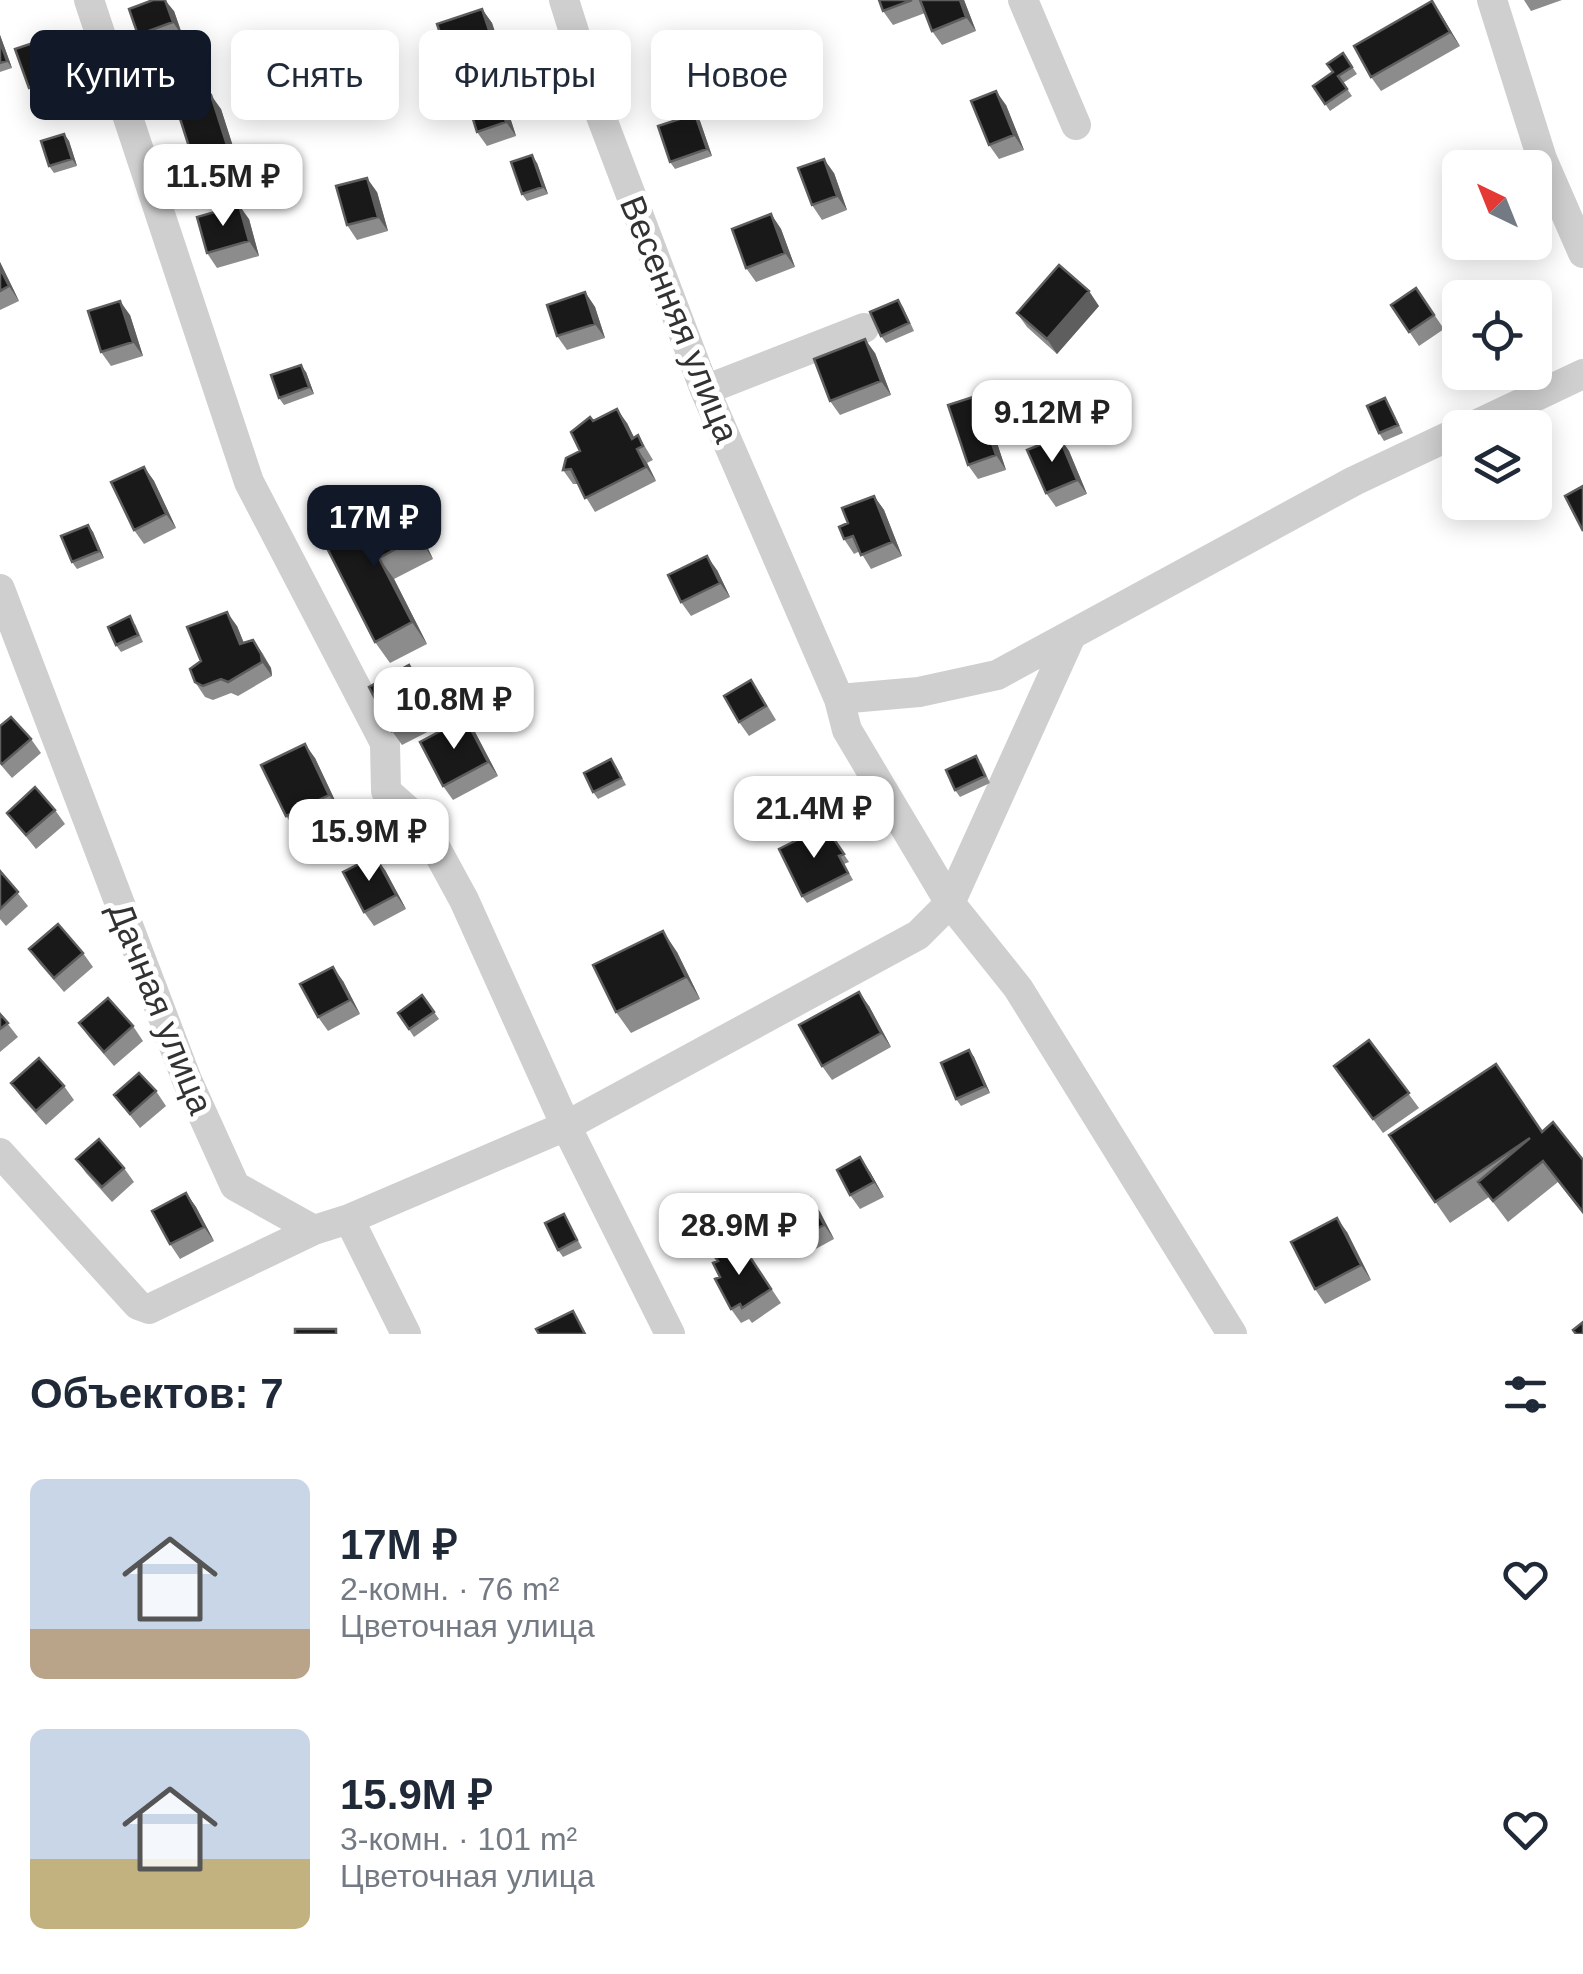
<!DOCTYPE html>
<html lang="ru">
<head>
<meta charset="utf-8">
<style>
  body { margin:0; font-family:Arial,sans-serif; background:#f6f6f7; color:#1f2937; height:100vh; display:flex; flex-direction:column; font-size:38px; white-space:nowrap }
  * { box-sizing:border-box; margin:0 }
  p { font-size:32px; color:#747a83 }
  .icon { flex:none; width:55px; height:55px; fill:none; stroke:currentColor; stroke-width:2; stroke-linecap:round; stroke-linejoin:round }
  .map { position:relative; height:1334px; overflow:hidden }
  .drawer { display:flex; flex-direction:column; background:#fff; flex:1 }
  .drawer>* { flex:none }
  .hud { position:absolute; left:30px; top:30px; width:1000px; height:90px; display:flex; gap:20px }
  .needle { width:65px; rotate:317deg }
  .buttons { position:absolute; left:1442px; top:150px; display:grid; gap:20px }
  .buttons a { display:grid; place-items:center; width:110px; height:110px; border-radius:15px; background:#fff; box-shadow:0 5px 25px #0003; font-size:50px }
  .price { position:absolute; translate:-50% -85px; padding:0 22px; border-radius:20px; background:#fff; color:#222; font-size:32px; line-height:65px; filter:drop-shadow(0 2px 5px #0008) }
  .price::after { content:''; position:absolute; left:50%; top:60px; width:30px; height:22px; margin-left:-15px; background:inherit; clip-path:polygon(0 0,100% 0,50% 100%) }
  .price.active { background:#111827; color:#fff }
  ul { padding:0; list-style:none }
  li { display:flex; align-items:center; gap:30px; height:250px; padding:0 30px }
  li span { display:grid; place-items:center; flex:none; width:280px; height:200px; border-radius:15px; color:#555 }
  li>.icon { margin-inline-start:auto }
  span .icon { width:120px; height:120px; fill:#fffc; stroke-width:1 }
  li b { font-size:42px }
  h2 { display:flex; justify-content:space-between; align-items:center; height:120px; padding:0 30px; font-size:42px }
  .pill { padding:0 35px; border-radius:15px; background:#fff; box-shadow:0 5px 25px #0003; font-size:35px; line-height:90px }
  .pill.active { background:#111827; color:#fff }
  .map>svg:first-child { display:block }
</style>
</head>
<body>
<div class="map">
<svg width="1583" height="1334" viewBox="0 0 1583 1334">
  <rect width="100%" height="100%" fill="#fff"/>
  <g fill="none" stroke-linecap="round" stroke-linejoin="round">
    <path stroke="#cfcfcf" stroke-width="30" d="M89 0 249 482 385 743 386 791 422 823 464 900 566 1126 670 1334
      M564 0 599 111 705 390 839 699 919 692 997 675 1354 481 1460 431
      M1023 0 1076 125
      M1492 0 1542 159 1583 253
      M705 390 864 328
      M1469 428 1583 374
      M0 589 187 1080 235 1186 314 1230 349 1219 406 1334
      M839 699 847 730 950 903 1018 988 1232 1334
      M0 1153 138 1305 149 1309 314 1230
      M349 1219 566 1126 918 935 950 903 1070 638"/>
  </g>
  <path fill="#8c8c8c" d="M879 0H964L976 31 942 45 932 31 925 13 893 25 883 11Z
    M1524 0H1562L1531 11Z
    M1432 1 1460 46 1381 91 1371 77Z
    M482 9 492 23 507 68 462 83 452 69Z
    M174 11 183 37 148 49 138 35Z
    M0 35 12 68 0 72Z
    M61 51 74 90 39 103 29 88Z
    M1343 53 1357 74 1343 83 1352 96 1330 111 1313 86 1333 72Z
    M1006 105 1024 150 999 159 989 145Z
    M507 108 516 136 487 146 477 132Z
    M221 109 237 159 202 170 192 156Z
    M695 114 700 121 712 156 675 169 670 162Z
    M64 134 69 141 77 166 54 173 49 166Z
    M537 163 548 194 527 201 522 194Z
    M834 173 847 210 822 220 812 205Z
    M377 192 388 231 357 240 347 225Z
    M771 214 781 229 795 267 756 282 746 268Z
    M249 219 259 256 217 268 207 253Z
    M1486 242H1500L1490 248Z
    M0 262 19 301 0 310Z
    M1416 288 1444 329 1419 346 1391 305Z
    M585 292 595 307 605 338 567 350 557 336Z
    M898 300 903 307 914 331 886 343 881 336Z
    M1099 306 1057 354 1027 327 1017 313Z
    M130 315 143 356 111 366 101 352Z
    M875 353 891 395 840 415 830 401Z
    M306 372 314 394 284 405 279 398Z
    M976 396 986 410 1006 470 978 479 968 465Z
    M1390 406 1403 433 1384 441 1379 433Z
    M594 421 627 423 634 437 638 435 653 460 647 463 656 481 595 512 578 484H573L563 470 580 451Z
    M1059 437 1069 451 1087 494 1056 507 1046 493Z
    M144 467 154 481 176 528 144 544 134 530Z
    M874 496 884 510 902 556 871 569 860 551 854 554 844 539 848 523Z
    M88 525 93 532 104 558 77 569 72 562Z
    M417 526 433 559 394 579 427 644 390 663 375 642 325 544Z
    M717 570 730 597 691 616 681 602Z
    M135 624 143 642 121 652 116 645Z
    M237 626 244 643 253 640 263 654 271 668 272 676 238 696 231 693 213 700 205 697 195 682 201 661Z
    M409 665 419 680 443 724 402 745 392 731Z
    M761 695 776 720 749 736 739 722Z
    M465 718 475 732 498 776 453 800 443 786Z
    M0 726 31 739 41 753 12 778 0 764Z
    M315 758 339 809 296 830 286 816Z
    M981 763 990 783 960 797 955 790Z
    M616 766 626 785 598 799 593 792Z
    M55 810 65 824 36 849 7 813Z
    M825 826 849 862 844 864 853 880 807 903 802 896Z
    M385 870 406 909 374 926 364 912Z
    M0 871 28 906 6 926 0 919Z
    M29 949 83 953 93 967 64 992 39 963Z
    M677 952 700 999 631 1033 616 1012Z
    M343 981 360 1014 328 1031 318 1017Z
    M422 995 439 1019 414 1037 398 1013Z
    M869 1006 891 1047 832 1080 822 1066Z
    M0 1014 18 1037 0 1052Z
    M79 1023 133 1026 143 1041 114 1066 89 1037Z
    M1369 1040 1419 1108 1383 1133 1334 1066Z
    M969 1050 974 1057 990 1093 961 1106 956 1099Z
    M11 1083 64 1086 74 1100 46 1125 21 1097Z
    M156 1091 166 1106 140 1128 114 1095Z
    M1542 1131 1583 1160V1214L1558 1182 1508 1222 1489 1197 1450 1223 1389 1135Z
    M76 1159 124 1168 134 1182 112 1202 86 1173Z
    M870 1172 884 1197 860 1209 850 1195Z
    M186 1193 196 1207 214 1241 180 1259 170 1244Z
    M810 1198 820 1212 834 1239 812 1251 782 1212Z
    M564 1214 582 1248 563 1257 558 1250Z
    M1347 1232 1371 1280 1325 1304 1315 1289Z
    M744 1248 781 1303 752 1323 749 1319 741 1323 731 1309 720 1277Z"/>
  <path fill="#5e5e5e" d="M165 0 174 11 183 37 173 22Z
    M960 0H964L976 31 966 17Z
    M1432 1 1442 16 1460 46 1450 32Z
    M482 9 492 23 507 68 497 54Z
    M0 35 12 68 7 61 0 41Z
    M51 37 61 51 74 90 64 76Z
    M996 91 1006 105 1024 150 1014 135Z
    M497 94 507 108 516 136 506 122Z
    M211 95 221 109 237 159 227 145Z
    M695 114 700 121 712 156 707 149Z
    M64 134 69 141 77 166 72 159Z
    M532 155 537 163 548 194 543 187Z
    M824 159 834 173 847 210 837 196Z
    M367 178 377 192 388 231 378 217Z
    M239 205 249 219 259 256 249 241Z
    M771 214 781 229 795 267 785 253Z
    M0 262 19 301 9 286 0 268Z
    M1089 291 1099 306 1057 354 1047 339Z
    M585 292 595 307 605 338 595 324Z
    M120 301 130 315 143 356 133 342Z
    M865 339 875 353 891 395 881 381Z
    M301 365 306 372 314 394 309 387Z
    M976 396 986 410 1006 470 996 455Z
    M617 409 627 423 639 448 632 439Z
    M1059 437 1069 451 1087 494 1077 480Z
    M637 449 647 463 656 481 646 467Z
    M144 467 154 481 176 528 166 514Z
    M874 496 884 510 902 556 892 542Z
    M402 505 417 526 433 559 418 537Z
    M88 525 93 532 104 558 99 551Z
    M707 556 717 570 730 597 720 583Z
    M379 558 394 579 427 644 412 622Z
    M227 612 237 626 250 659 240 644Z
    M253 640 271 668 272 676 262 662Z
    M409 665 419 680 443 724 433 709Z
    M465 718 475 732 498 776 488 762Z
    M305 744 315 758 339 809 329 795Z
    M375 856 385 870 406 909 396 895Z
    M663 931 677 952 700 999 686 977Z
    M333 967 343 981 360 1014 350 1000Z
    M859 992 869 1006 891 1047 881 1033Z
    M969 1050 974 1057 990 1093 985 1086Z
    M860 1157 870 1172 884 1197 874 1182Z
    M186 1193 196 1207 214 1241 204 1227Z
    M810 1198 820 1212 834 1239 824 1225Z
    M1337 1218 1347 1232 1371 1280 1361 1265Z"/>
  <path fill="#191919" stroke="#5e5e5e" stroke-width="2.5" d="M153 0H165L173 22 138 35 129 9Z
    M879 0H912L883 11Z
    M920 0H960L966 17 932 31Z
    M1432 1 1450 32 1371 77 1354 46Z
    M482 9 497 54 452 69 437 24Z
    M51 37 64 76 29 88 15 49Z
    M0 41 7 61 0 63Z
    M1343 53 1352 67 1338 76 1347 89 1325 104 1313 86 1333 72 1327 64Z
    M996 91 1014 135 989 145 971 101Z
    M497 94 506 122 477 132 468 103Z
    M211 95 227 145 192 156 176 106Z
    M695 114 707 149 670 162 658 126Z
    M64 134 72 159 49 166 41 141Z
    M532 155 543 187 522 194 511 162Z
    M824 159 837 196 812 205 798 168Z
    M367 178 378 217 347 225 336 186Z
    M1460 191V203L1455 194Z
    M239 205 249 241 207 253 197 217Z
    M771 214 785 253 746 268 732 229Z
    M1059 265 1089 291 1047 339 1017 313Z
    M0 268 9 286 0 291Z
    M1416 288 1434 315 1409 332 1391 305Z
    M585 292 595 324 557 336 547 305Z
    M898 300 909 323 881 336 870 312Z
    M120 301 133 342 101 352 88 311Z
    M865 339 881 381 830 401 814 359Z
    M301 365 309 387 279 398 271 375Z
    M976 396 996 455 968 465 948 405Z
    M1385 398 1398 425 1379 433 1367 406Z
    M617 409 632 439 638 435 643 446 637 449 646 467 585 498 571 469 563 470 566 458 580 451 571 432 590 417 593 421Z
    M1059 437 1077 480 1046 493 1027 450Z
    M144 467 166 514 134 530 111 482Z
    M1583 486V531L1565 496Z
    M874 496 892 542 861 555 853 536 844 539 839 527 848 523 842 508Z
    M402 505 418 537 379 558 412 622 375 642 325 544Z
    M88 525 99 551 72 562 61 536Z
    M707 556 720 583 681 602 668 575Z
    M227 612 240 644 253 640 261 654 262 662 228 682 221 679 203 686 195 682 190 669 201 661 187 627Z
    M130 616 138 635 116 645 108 627Z
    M409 665 433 709 392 731 369 687Z
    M751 680 766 706 739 722 724 696Z
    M11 717 31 739 2 764 0 762V726Z
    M465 718 488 762 443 786 420 742Z
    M305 744 329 795 286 816 261 765Z
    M976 756 985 776 955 790 946 770Z
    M611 759 621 778 593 792 584 773Z
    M35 787 55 810 26 835 7 813Z
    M825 826 844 854 839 856 848 873 802 896 779 849Z
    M375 856 396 895 364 912 343 872Z
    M0 871 18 892 0 909Z
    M58 924 83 953 54 978 29 949Z
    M663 931 686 977 616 1012 593 965Z
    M333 967 350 1000 318 1017 300 984Z
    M859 992 881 1033 822 1066 799 1025Z
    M422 995 434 1012 409 1029 398 1013Z
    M108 998 133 1026 104 1052 79 1023Z
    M0 1014 8 1023 0 1029Z
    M1369 1040 1409 1093 1373 1119 1334 1066Z
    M969 1050 985 1086 956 1099 941 1063Z
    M39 1058 64 1086 36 1111 11 1083Z
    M1496 1064 1542 1132 1553 1122 1583 1160V1212L1543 1161 1493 1201 1478 1182 1530 1138 1435 1202 1389 1135Z
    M139 1073 156 1091 130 1114 114 1095Z
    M99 1139 124 1168 102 1187 76 1159Z
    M860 1157 874 1182 850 1195 837 1170Z
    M186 1193 204 1227 170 1244 152 1211Z
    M810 1198 824 1225 802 1236 782 1212Z
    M564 1214 577 1240 558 1250 545 1223Z
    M1337 1218 1361 1265 1315 1289 1291 1242Z
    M737 1245 744 1248 771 1289 742 1308 740 1304 731 1309 715 1279 720 1277 713 1263 718 1261 715 1257Z
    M573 1311 585 1334H539L536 1329Z
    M1583 1322V1334H1576L1573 1330Z
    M295 1329H336V1334H295Z"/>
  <g text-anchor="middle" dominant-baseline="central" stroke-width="10" stroke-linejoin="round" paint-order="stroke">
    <g font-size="35" fill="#323232" stroke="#fff">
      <text transform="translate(680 319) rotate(68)">Весенняя улица</text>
      <text transform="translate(161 1008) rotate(68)">Дачная улица</text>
    </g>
  </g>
</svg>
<div class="buttons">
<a><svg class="needle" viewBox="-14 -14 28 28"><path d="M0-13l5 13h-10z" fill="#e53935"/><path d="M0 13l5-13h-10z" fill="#747a83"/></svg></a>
<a><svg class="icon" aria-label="locate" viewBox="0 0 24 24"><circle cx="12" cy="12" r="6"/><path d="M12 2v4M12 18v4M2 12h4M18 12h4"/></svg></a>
<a><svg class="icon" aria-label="layers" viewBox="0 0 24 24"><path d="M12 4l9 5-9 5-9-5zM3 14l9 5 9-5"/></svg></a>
</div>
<b class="price" style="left:223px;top:229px">11.5M ₽</b>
<b class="price" style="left:1052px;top:465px">9.12M ₽</b>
<b class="price active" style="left:374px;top:570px">17M ₽</b>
<b class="price" style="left:454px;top:752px">10.8M ₽</b>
<b class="price" style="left:814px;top:861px">21.4M ₽</b>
<b class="price" style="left:369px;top:884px">15.9M ₽</b>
<b class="price" style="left:739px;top:1278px">28.9M ₽</b>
<div class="hud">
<a class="pill active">Купить</a>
<a class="pill">Снять</a>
<a class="pill">Фильтры</a>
<a class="pill">Новое</a>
</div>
</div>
<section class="drawer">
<h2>Объектов: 7<svg class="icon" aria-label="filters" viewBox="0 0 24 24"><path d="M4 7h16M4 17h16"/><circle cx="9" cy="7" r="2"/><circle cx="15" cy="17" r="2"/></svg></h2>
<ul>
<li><span style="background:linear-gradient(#c9d6e8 75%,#b9a48a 0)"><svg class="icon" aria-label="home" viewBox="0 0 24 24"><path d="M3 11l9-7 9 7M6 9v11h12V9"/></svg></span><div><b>17M ₽</b><p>2-комн. · 76 m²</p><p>Цветочная улица</p></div><svg class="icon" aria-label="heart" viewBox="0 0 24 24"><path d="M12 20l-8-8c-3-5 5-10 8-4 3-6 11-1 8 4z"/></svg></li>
<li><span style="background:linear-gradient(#c9d6e8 65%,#c2b280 0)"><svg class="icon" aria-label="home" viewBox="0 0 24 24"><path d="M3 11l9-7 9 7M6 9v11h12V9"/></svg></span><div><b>15.9M ₽</b><p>3-комн. · 101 m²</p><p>Цветочная улица</p></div><svg class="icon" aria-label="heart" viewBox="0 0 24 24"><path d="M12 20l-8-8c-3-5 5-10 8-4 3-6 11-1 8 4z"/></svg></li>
</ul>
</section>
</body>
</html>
